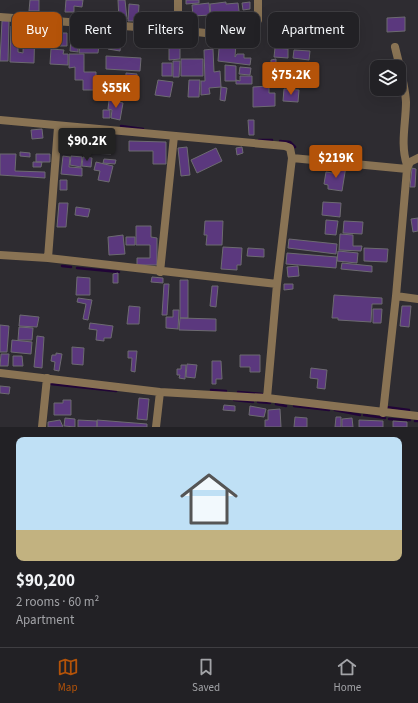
<!DOCTYPE html>
<html lang="en">
<head>
<meta charset="utf-8">
<style>
  body { margin:0; font-family:"Source Sans 3",sans-serif; background:#2e2e32; color:#f1f3f6; height:100vh; display:flex; flex-direction:column; font-size:15px; white-space:nowrap }
  * { box-sizing:border-box; margin:0 }
  p { font-size:13px; color:#a2a3a7 }
  .icon { flex:none; width:22px; height:22px; fill:none; stroke:currentColor; stroke-width:2; stroke-linecap:round; stroke-linejoin:round }
  .map { position:relative; height:427px; overflow:hidden }
  .panel { display:flex; flex-direction:column; background:#222125; flex:1 }
  .panel>* { flex:none }
  .hud { position:absolute; left:12px; top:12px; width:394px; height:36px; display:flex; gap:8px }
  .tools { position:absolute; left:370px; top:60px; display:grid; gap:8px }
  .tools a { display:grid; place-items:center; width:36px; height:36px; border-radius:8px; background:#222125; box-shadow:0 4px 16px #0002,0 0 0 1px #3f3e42; font-size:20px }
  .price { position:absolute; translate:-50% -34px; padding:0 9px; border-radius:4px; background:#b45309; color:#fff; font-size:13px; line-height:26px; filter:drop-shadow(0 1px 2px #0008) }
  .price::after { content:''; position:absolute; left:50%; top:24px; width:12px; height:9px; margin-left:-6px; background:inherit; clip-path:polygon(0 0,100% 0,50% 100%) }
  .price.current { background:#222; color:#fff }
  ul { padding:0; list-style:none }
  li { display:grid; align-content:center; gap:8px; height:212px; padding:0 16px }
  li+li { border-top:1px solid #3f3e42 }
  li span { display:grid; place-items:center; height:124px; border-radius:8px; color:#555 }
  li>.icon { margin-inline-start:auto }
  span .icon { width:72px; height:72px; fill:#fffc; stroke-width:1 }
  li b { font-size:17px }
  .tag { padding:0 14px; border-radius:8px; background:#222125; box-shadow:0 4px 16px #0002,0 0 0 1px #3f3e42; font-size:14px; line-height:36px }
  .tag.current { background:#b45309; color:#fff }
  .tabs { display:flex; justify-content:space-around; align-items:center; height:56px; border-top:1px solid #3f3e42; background:#222125; font-size:11px; color:#a2a3a7 }
  .tabs a { display:grid; justify-items:center; gap:2px }
  .tabs .current { color:#b45309 }
  .map>svg:first-child { display:block }
</style>
</head>
<body>
<div class="map">
<svg width="418" height="427" viewBox="0 0 418 427">
  <rect width="100%" height="100%" fill="#2e2c31"/>
  <g fill="none" stroke-linecap="round" stroke-linejoin="round">
    <path stroke="#210437" stroke-width="2.5" d="M121 126 143 129
      M259 140H272
      M280 141 290 142 295 147
      M62 266 71 267
      M77 268 119 272
      M51 384 116 391
      M211 390 226 391
      M238 392 262 394
      M234 400 253 402
      M258 402 270 403
      M276 404 286 406
      M294 406 329 410
      M386 407 409 410
      M335 410 360 415
      M364 415 385 418
      M389 419 410 420
      M415 421H418"/>
  </g>
  <path fill="#5b387e" stroke="#6d6b71" d="M30 0H39V11H29Z
    M66 0H83L82 7 74 6V12H65Z
    M118 0H125L127 19 119 20Z
    M186 0H199V3L186 4Z
    M226 2V4L238 3 240 19 225 21 224 16 211 18 210 4Z
    M250 2V9L243 10 242 3Z
    M209 3 210 15 193 16 192 5Z
    M129 4 139 5 138 21H128Z
    M405 17V31L387 32V18Z
    M2 21H9L8 61H0Z
    M24 23H35L34 63 10 62 11 26H18V52L23 53Z
    M72 27 79 28 78 52 70 51Z
    M83 27 101 30 98 53H79Z
    M110 31 122 33 120 51 108 49Z
    M53 32H59V46H53Z
    M60 33H67V46H60Z
    M192 34 193 40 185 42 183 36Z
    M174 35H183V43H180V59L169 60V47H174Z
    M220 36 230 37V43H236L235 57 237 54H244V58H251L250 65 218 61Z
    M249 36 250 45 238 47 237 38Z
    M275 48 288 49V58L274 57Z
    M51 49 64 50 63 54H68V65L50 64Z
    M213 49 214 72 220 71 221 87 209 88 210 94 201 95V81H205L204 50Z
    M294 50 310 51 309 60 293 58Z
    M69 54H84V72H96V90H83V80H75V67L69 68Z
    M106 56 141 58 140 71 106 69Z
    M181 59H203V76H181Z
    M276 59V67H271V60Z
    M173 61H180L179 77H173Z
    M162 63H172V76H162Z
    M225 65 236 66V81H225Z
    M240 67 251 68 250 75 239 74Z
    M126 73 137 74 136 94H125Z
    M240 76H252V84H236V80L240 81Z
    M158 80 173 82 170 97 155 95Z
    M189 80H200L199 97H188Z
    M269 86V93H275V106L253 107V87Z
    M221 87 227 88 225 101 220 100Z
    M284 89 299 90 298 102 283 101Z
    M109 100 123 103 120 120 111 118 112 110 108 109Z
    M103 110H110V118H103Z
    M248 120H254V135H249Z
    M42 129 43 138 32 139 31 130Z
    M94 138 112 139 111 154 89 153 90 145 93 146Z
    M129 141 166 142V164H153V151H129Z
    M187 147 190 175 181 176 178 148Z
    M242 147 243 153 237 155 236 148Z
    M216 148 222 161 197 173 191 160Z
    M20 152 30 153V157L20 156Z
    M0 154H16L15 171 45 172V178L0 175Z
    M36 154H50V162H36Z
    M63 156 70 157 69 167 82 168V176L61 174Z
    M71 156 82 157 81 167 70 165Z
    M83 157 92 158 91 167 82 166Z
    M104 159 116 160 115 164 103 163Z
    M33 162H42L41 167H33Z
    M96 162 113 166 109 182 98 180 100 171 94 170Z
    M340 165 346 166 342 191 328 189V185L324 184 326 172 339 174Z
    M412 168 416 169 415 187H410Z
    M60 180H67V190H60Z
    M323 202 341 203 340 217 322 215Z
    M59 203H68L66 227H57Z
    M76 207 90 209 88 217 75 215Z
    M418 218V231L413 232 411 219Z
    M326 220 338 221 336 235 325 234Z
    M205 221H223L222 245H206L207 235H204Z
    M344 221 363 222 362 234 343 233Z
    M136 226H151V237L157 238V265H137V258H150V245H136Z
    M340 234 353 235V246H362L361 251 339 250Z
    M123 235 125 254 109 255 108 237Z
    M126 237H135V245H126Z
    M289 239 337 244 336 254 288 248Z
    M223 247 242 248 241 265H237V270L221 269Z
    M248 248 264 249V257L247 256Z
    M364 248 388 249 387 262 364 261Z
    M338 251 358 253 357 263 337 261Z
    M287 253 337 257 336 268 286 264Z
    M342 263 372 266V272L341 269Z
    M298 266 299 276 288 277 287 267Z
    M118 273V283H113V274Z
    M77 277 90 278V295H76Z
    M152 277 163 278V283L151 282Z
    M180 280H188V318H180Z
    M164 284H169L167 315H162Z
    M284 284H293V289L284 290Z
    M212 286H218L216 307 210 306Z
    M334 295 382 298V304H372L371 322 338 320V318H332Z
    M78 298 92 300 88 320 83 319 86 304 77 302Z
    M129 306 140 307 139 324H127Z
    M402 306H411L409 327 400 326Z
    M373 309H382L381 323H373Z
    M173 310H179L178 329 166 328V317H173Z
    M20 315 39 317 37 327 19 326Z
    M180 318 216 319V331L179 330Z
    M90 323 113 326 111 338H104V341L96 340 97 330 89 329Z
    M0 325 9 326 7 352H0Z
    M19 327 33 328 32 340H18Z
    M37 336 44 337 42 368 34 367Z
    M12 340 32 342 31 354 11 352Z
    M72 347 84 348 83 365 72 364Z
    M128 351H137L135 372 131 371 132 358H128Z
    M56 353 62 354 59 371 54 370 55 362 51 361 52 355H56Z
    M1 354H9L8 366H0Z
    M240 355H260V372H250V367H240Z
    M13 356H22L23 366H13Z
    M212 361H221L222 379H216V384H212Z
    M187 364 197 365 195 378 186 377Z
    M181 365H186L185 379 179 378 180 375H177V369H181Z
    M311 368 327 370 325 389 317 388 318 379 310 378Z
    M0 386 10 387 9 394 0 393Z
    M139 398 149 399 147 420 137 419Z
    M63 400H71V415H54V403H63Z
    M224 405 235 406V411L223 410Z
    M250 406 266 409 264 417 249 415Z
    M280 409 281 427H265V420H268V410Z
    M295 417 307 418V427H294Z
    M336 417H341V427H335Z
    M65 418 75 419V427L64 426Z
    M352 418 353 427H342V419Z
    M60 420 63 427H48V422Z
    M78 420 97 421V427H78Z
    M97 420 147 424V427H97Z
    M359 420 383 421V427H359Z
    M393 421 407 422V427H393Z"/>
  <g fill="none" stroke-linecap="round" stroke-linejoin="round">
    <path stroke="#897354" stroke-width="8" d="M178 0V30
      M0 17 178 30 233 36 253 30 258 20V0
      M395 47C399 64 405 84 406 102 406 123 400 144 407 165
      M0 120 285 146 290 148 292 158 277 284 267 398
      M292 158 407 169
      M0 255 48 258 277 284
      M48 258 58 127
      M160 272 174 136
      M396 296 418 299
      M0 373 160 392 267 398 418 416
      M383 413 396 296 407 169 410 162 418 158
      M42 427 47 378
      M156 427 160 392"/>
  </g>
</svg>
<div class="tools">
<a><svg class="icon" aria-label="layers" viewBox="0 0 24 24"><path d="M12 4l9 5-9 5-9-5zM3 14l9 5 9-5"/></svg></a>
</div>
<b class="price" style="left:291px;top:96px">$75.2K</b>
<b class="price" style="left:116px;top:109px">$55K</b>
<b class="price current" style="left:87px;top:162px">$90.2K</b>
<b class="price" style="left:336px;top:179px">$219K</b>
<div class="hud">
<a class="tag current">Buy</a>
<a class="tag">Rent</a>
<a class="tag">Filters</a>
<a class="tag">New</a>
<a class="tag">Apartment</a>
</div>
</div>
<section class="panel">
<ul>
<li><span style="background:linear-gradient(#bfe0f5 75%,#c2b280 0)"><svg class="icon" aria-label="home" viewBox="0 0 24 24"><path d="M3 11l9-7 9 7M6 9v11h12V9"/></svg></span><div><b>$90,200</b><p>2 rooms · 60 m²</p><p>Apartment</p></div></li>
</ul>
</section>
<nav class="tabs">
<a class="current"><svg class="icon" aria-label="map" viewBox="0 0 24 24"><path d="M3 6l6-2 6 2 6-2v14l-6 2-6-2-6 2zM9 4v14M15 6v14"/></svg>Map</a>
<a><svg class="icon" aria-label="saved" viewBox="0 0 24 24"><path d="M7 4h10v16l-5-4-5 4z"/></svg>Saved</a>
<a><svg class="icon" aria-label="home" viewBox="0 0 24 24"><path d="M3 11l9-7 9 7M6 9v11h12V9"/></svg>Home</a>
</nav>
</body>
</html>
